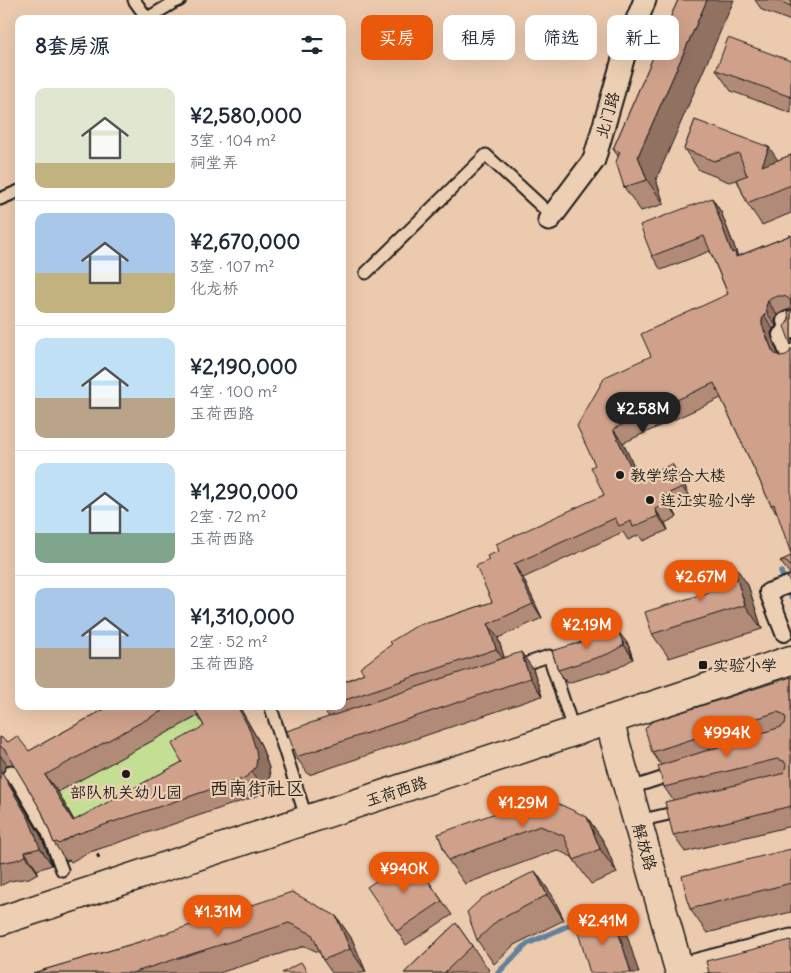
<!DOCTYPE html>
<html lang="zh">
<head>
<meta charset="utf-8">
<style>
  body { margin:0; font-family:Delius,"LXGW WenKai TC",sans-serif; background:#f2f2f3; color:#1f2937; height:100vh; display:flex; flex-direction:column; font-size:19px; white-space:nowrap }
  * { box-sizing:border-box; margin:0 }
  p { font-size:16px; color:#747a83 }
  .icon { flex:none; width:28px; height:28px; fill:none; stroke:currentColor; stroke-width:2; stroke-linecap:round; stroke-linejoin:round }
  .map { position:relative; flex:1; overflow:hidden }
  .details { position:absolute; left:15px; top:15px; width:331px; height:695px; display:flex; flex-direction:column; background:#fff; border-radius:10px; box-shadow:0 5px 20px #0002 }
  .details>* { flex:none }
  .top-card { position:absolute; left:361px; top:15px; width:354px; height:45px; display:flex; gap:10px }
  .price { position:absolute; translate:-50% -42px; padding:0 11px; border-radius:18px; background:#ea580c; color:#fff; font-size:16px; line-height:32px; filter:drop-shadow(0 1px 2px #0008) }
  .price::after { content:''; position:absolute; left:50%; top:30px; width:15px; height:11px; margin-left:-8px; background:inherit; clip-path:polygon(0 0,100% 0,50% 100%) }
  .price.on { background:#222; color:#fff }
  ul { padding:0; list-style:none }
  li { display:flex; align-items:center; gap:15px; height:125px; padding:0 20px }
  li+li { border-top:1px solid #e0e1e3 }
  li span { display:grid; place-items:center; flex:none; width:140px; height:100px; border-radius:10px; color:#555 }
  li>.icon { margin-inline-start:auto }
  span .icon { width:60px; height:60px; fill:#fffc; stroke-width:1 }
  li b { font-size:21px }
  h2 { display:flex; justify-content:space-between; align-items:center; height:60px; padding:0 20px; font-size:21px }
  .tag { padding:0 18px; border-radius:10px; background:#fff; box-shadow:0 5px 20px #0002; font-size:18px; line-height:45px }
  .tag.on { background:#ea580c; color:#fff }
  .map>svg:first-child { display:block }
</style>
</head>
<body>
<div class="map">
<svg width="791" height="973" viewBox="0 0 791 973">
  <rect width="100%" height="100%" fill="#eccaae"/>
  <filter id="ink" filterUnits="userSpaceOnUse"><feTurbulence type="fractalNoise" baseFrequency=".02" numOctaves="2"/><feDisplacementMap in="SourceGraphic" scale="10" xChannelSelector="R" yChannelSelector="G"/><feConvolveMatrix kernelMatrix="1 2 1 2 8 2 1 2 1" color-interpolation-filters="sRGB"/></filter>
  <g filter="url(#ink)">
    <path fill="#c4de94" stroke="#707d58" d="M200 715 207 728 195 779 85 839 58 792Z"/>
    <g fill="none" stroke-linecap="round" stroke-linejoin="round">
      <path stroke="#64819b" stroke-width="5.5" d="M781 572 791 597
        M498 973 527 944 576 922"/>
      <defs>
        <path id="service" d="M134 0 147 18
          M146 19 173 3 180 0
          M0 199 19 191
          M366 273 486 155 552 216
          M516 667 549 656 574 732
          M271 708 307 820
          M283 746 304 738
          M628 789 674 774
          M0 790 11 771 48 833 62 870
          M638 821 682 811"/>
        <path id="pedestrian" d="M791 319 785 321 789 331 781 335 791 360
          M784 633 768 592 791 584"/>
        <path id="minor" d="M549 220 594 160 628 42 645 0
          M679 969 791 940"/>
        <path id="tertiary" d="M609 720 680 973"/>
        <path id="secondary" d="M0 921 791 660"/>
      </defs>
      <use href="#service" stroke="#1c1c1c" stroke-width="15"/>
      <use href="#pedestrian" stroke="#1c1c1c" stroke-width="20"/>
      <use href="#minor" stroke="#1c1c1c" stroke-width="25"/>
      <use href="#tertiary" stroke="#1c1c1c" stroke-width="31"/>
      <use href="#secondary" stroke="#1c1c1c" stroke-width="31"/>
      <path stroke="#1c1c1c" stroke-width="3" stroke-dasharray="4 4" stroke-linecap="butt" d="M94 847 99 858"/>
      <use href="#service" stroke="#edd0b3" stroke-width="11"/>
      <use href="#pedestrian" stroke="#edd0b3" stroke-width="16"/>
      <use href="#minor" stroke="#edd0b3" stroke-width="21"/>
      <use href="#tertiary" stroke="#edd0b3" stroke-width="28"/>
      <use href="#secondary" stroke="#edd0b3" stroke-width="28"/>
    </g>
    <path fill="#b28a78" stroke="#1c1c1c" fill-rule="evenodd" d="M678 0 656 180 664 204 641 211 624 187 618 156 613 149Z
      M755 0H791V21L762 10Z
      M791 61V113L731 91 716 70Z
      M695 120 778 160 791 155V213L762 225 747 203 737 180 729 182 699 170 684 149Z
      M712 198 721 212 738 256 791 235V345L787 323 789 319 790 309 782 312 777 315 775 320 776 326 773 329 771 333 772 338 778 356V515L771 505 721 398 623 443 640 479 681 478 692 501 673 509 677 517 665 523 668 530 643 541 639 535 628 540 623 532 523 578 542 618 498 638 504 657 533 669 542 696 309 775 296 757 329 717 321 706H342V683L364 673 435 621 492 602 489 560 499 551 604 495 595 465 651 356 728 294 710 251 661 270 652 256Z
      M791 556V583L787 578 790 574 780 561Z
      M748 585 762 629 669 658 652 634Z
      M628 644 633 659 618 668 567 683 558 670 552 651Z
      M791 677V826L685 852 673 835V800L664 787 661 765 652 752Z
      M110 706H239L261 745 269 768 270 776 268 783 264 790 259 795 251 798 87 853 71 862 69 860 66 861 54 843 42 812 15 765 11 764 7 765 2 773 11 786 41 836 52 865 37 870 38 873 29 878 10 881 0 886V737L8 742 29 751ZM198 716 204 726 182 762 74 821 58 792Z
      M587 817 604 842 617 873 591 884 574 860 572 857 557 850 465 884 448 860 438 834Z
      M791 849V912L707 933 690 909Z
      M412 857 452 915 406 945 397 931Z
      M535 871 552 895 564 920 514 945 494 964 477 940Z
      M336 916 352 939 366 972 362 973H332L323 960 320 953 305 946 219 973H33L139 942Z
      M456 923 489 970 486 973H404Z"/>
    <path fill="#917161" stroke="#1c1c1c" d="M707 0H734L656 180 664 204 647 180 638 156Z
      M769 147 784 169 762 166Z
      M712 198 721 212 739 259 732 253Z
      M768 301 777 315 775 320 776 326 767 313 766 306Z
      M764 315 773 329 771 333 772 338 782 364 772 350 762 325V320Z
      M613 429 623 443 647 494 637 480Z
      M672 464 681 478 692 501 682 487Z
      M663 496 673 509 677 517 667 504Z
      M655 509 665 523 668 530 658 516Z
      M731 560 748 585 762 629 745 605Z
      M514 564 523 578 542 618 533 604Z
      M488 624 498 638 506 663 496 649Z
      M618 631 628 644 633 659 624 645Z
      M521 652 533 669 542 696 530 678Z
      M237 706H239L241 710 261 745 269 768 270 776 268 783 264 790 252 772Z
      M0 755 7 765 2 773 11 786 41 836 52 865 40 848 0 776Z
      M45 775 58 792 81 833 73 821Z
      M587 817 604 842 617 873 600 849Z
      M25 852 37 870 38 873 26 856Z
      M535 871 552 895 564 920 547 895Z
      M613 914 627 935 639 973H631Z
      M336 916 352 939 366 972 350 949Z"/>
    <path fill="#cfa18b" stroke="#1c1c1c" d="M678 0H707L638 156 647 180 624 187 616 162 620 152 613 149Z
      M776 0H791V6Z
      M728 38 791 61V97L716 70Z
      M695 120 769 147 762 166 791 155V185L747 203 737 179 748 175 745 173H746L739 153 714 161 684 149Z
      M712 198 732 253 735 252 736 257 791 235V306V302L788 298 784 296H778L772 298 768 301 766 306 767 313 764 315 762 320V325L772 350 775 354 780 356 786 355 790 352 791 348V554L774 504 771 505 714 383 613 429 637 480 672 464 682 487 663 496 667 504 655 509 658 516 633 527 631 521 619 526 615 518 514 564 533 604 488 624 496 649 342 701V683L364 673 360 668 392 644 390 642 418 625 435 621 492 602 476 566 489 560 487 556 499 551 496 544 604 495 591 467 595 465 577 426 605 377 651 356 641 334 728 294 704 236 652 256 640 225Z
      M791 308V345L784 326 787 323 789 319 788 313Z
      M791 556V571V567L788 563 784 561H780Z
      M731 560 745 605 652 634 645 612 716 590 709 567Z
      M618 631 624 645 608 654 558 670 552 651Z
      M521 652 530 678 296 757 287 731Z
      M791 677V806L673 835 665 802 781 774 784 772 786 765 784 761 777 759 664 787 658 766 781 727 785 724 786 718 783 714 777 712 652 752 645 729 651 722Z
      M110 706H171L45 775 73 821 182 762 172 744 204 726 193 706H237L249 728 256 750 257 758 256 766 252 772 246 777 239 780 74 835 59 844 57 842 54 843 42 812 5 750 0 746V737L8 742 17 736 29 751Z
      M0 770 29 819 40 848 25 852 26 856 16 860 0 863Z
      M542 796 587 817 600 849 574 860 564 836 540 826 448 860 438 834Z
      M791 849V883L690 909 682 876Z
      M412 857 442 901 397 931 367 887Z
      M535 871 547 895 497 921 477 940 467 912 482 898Z
      M292 892 336 916 350 949 323 960 312 934 289 923 132 973H33L139 942Z
      M613 914 631 973H590L576 925Z
      M456 923 472 946 444 973H404Z
      M791 940V973H709L706 961Z
      M301 962 308 973H282Z"/>
  </g>
  <g fill="#1c1c1c" stroke="#edd0b3" stroke-width="2">
    <circle cx="620" cy="475" r="5"/>
    <circle cx="650" cy="500" r="5"/>
    <rect x="698" y="660" width="10" height="10" rx="2.5"/>
    <circle cx="126" cy="774" r="5"/>
  </g>
  <g text-anchor="middle" dominant-baseline="central" stroke-width="4.5" stroke-linejoin="round" paint-order="stroke">
    <g font-size="16" fill="#1c1c1c" stroke="#edd0b3">
      <text transform="translate(607 115) rotate(-74)">北门路</text>
      <text transform="translate(396 791) rotate(-18)">玉荷西路</text>
      <text transform="translate(645 847) rotate(74)">解放路</text>
    </g>
    <g font-size="16" fill="#1c1c1c" stroke="#edd0b3" text-anchor="start">
      <text x="630" y="475">教学综合大楼</text>
      <text x="660" y="500">连江实验小学</text>
      <text x="713" y="665">实验小学</text>
      <text x="126" y="792" text-anchor="middle">部队机关幼儿园</text>
    </g>
    <g font-size="19" fill="#1c1c1c" stroke="#edd0b3">
      <text x="257" y="788">西南街社区</text>
    </g>
  </g>
</svg>
<b class="price on" style="left:643px;top:434px">¥2.58M</b>
<b class="price" style="left:701px;top:602px">¥2.67M</b>
<b class="price" style="left:587px;top:650px">¥2.19M</b>
<b class="price" style="left:727px;top:758px">¥994K</b>
<b class="price" style="left:523px;top:828px">¥1.29M</b>
<b class="price" style="left:404px;top:894px">¥940K</b>
<b class="price" style="left:218px;top:937px">¥1.31M</b>
<b class="price" style="left:603px;top:946px">¥2.41M</b>
<div class="top-card">
<a class="tag on">买房</a>
<a class="tag">租房</a>
<a class="tag">筛选</a>
<a class="tag">新上</a>
</div>
<section class="details">
<h2>8套房源<svg class="icon" aria-label="filters" viewBox="0 0 24 24"><path d="M4 7h16M4 17h16"/><circle cx="9" cy="7" r="2"/><circle cx="15" cy="17" r="2"/></svg></h2>
<ul>
<li><span style="background:linear-gradient(#dfe7d0 75%,#c2b280 0)"><svg class="icon" aria-label="home" viewBox="0 0 24 24"><path d="M3 11l9-7 9 7M6 9v11h12V9"/></svg></span><div><b>¥2,580,000</b><p>3室 · 104 m²</p><p>祠堂弄</p></div></li>
<li><span style="background:linear-gradient(#a9c7e8 60%,#c2b280 0)"><svg class="icon" aria-label="home" viewBox="0 0 24 24"><path d="M3 11l9-7 9 7M6 9v11h12V9"/></svg></span><div><b>¥2,670,000</b><p>3室 · 107 m²</p><p>化龙桥</p></div></li>
<li><span style="background:linear-gradient(#bfe0f5 60%,#b9a48a 0)"><svg class="icon" aria-label="home" viewBox="0 0 24 24"><path d="M3 11l9-7 9 7M6 9v11h12V9"/></svg></span><div><b>¥2,190,000</b><p>4室 · 100 m²</p><p>玉荷西路</p></div></li>
<li><span style="background:linear-gradient(#bfe0f5 70%,#7fa58c 0)"><svg class="icon" aria-label="home" viewBox="0 0 24 24"><path d="M3 11l9-7 9 7M6 9v11h12V9"/></svg></span><div><b>¥1,290,000</b><p>2室 · 72 m²</p><p>玉荷西路</p></div></li>
<li><span style="background:linear-gradient(#a9c7e8 60%,#b9a48a 0)"><svg class="icon" aria-label="home" viewBox="0 0 24 24"><path d="M3 11l9-7 9 7M6 9v11h12V9"/></svg></span><div><b>¥1,310,000</b><p>2室 · 52 m²</p><p>玉荷西路</p></div></li>
</ul>
</section>
</div>
</body>
</html>
